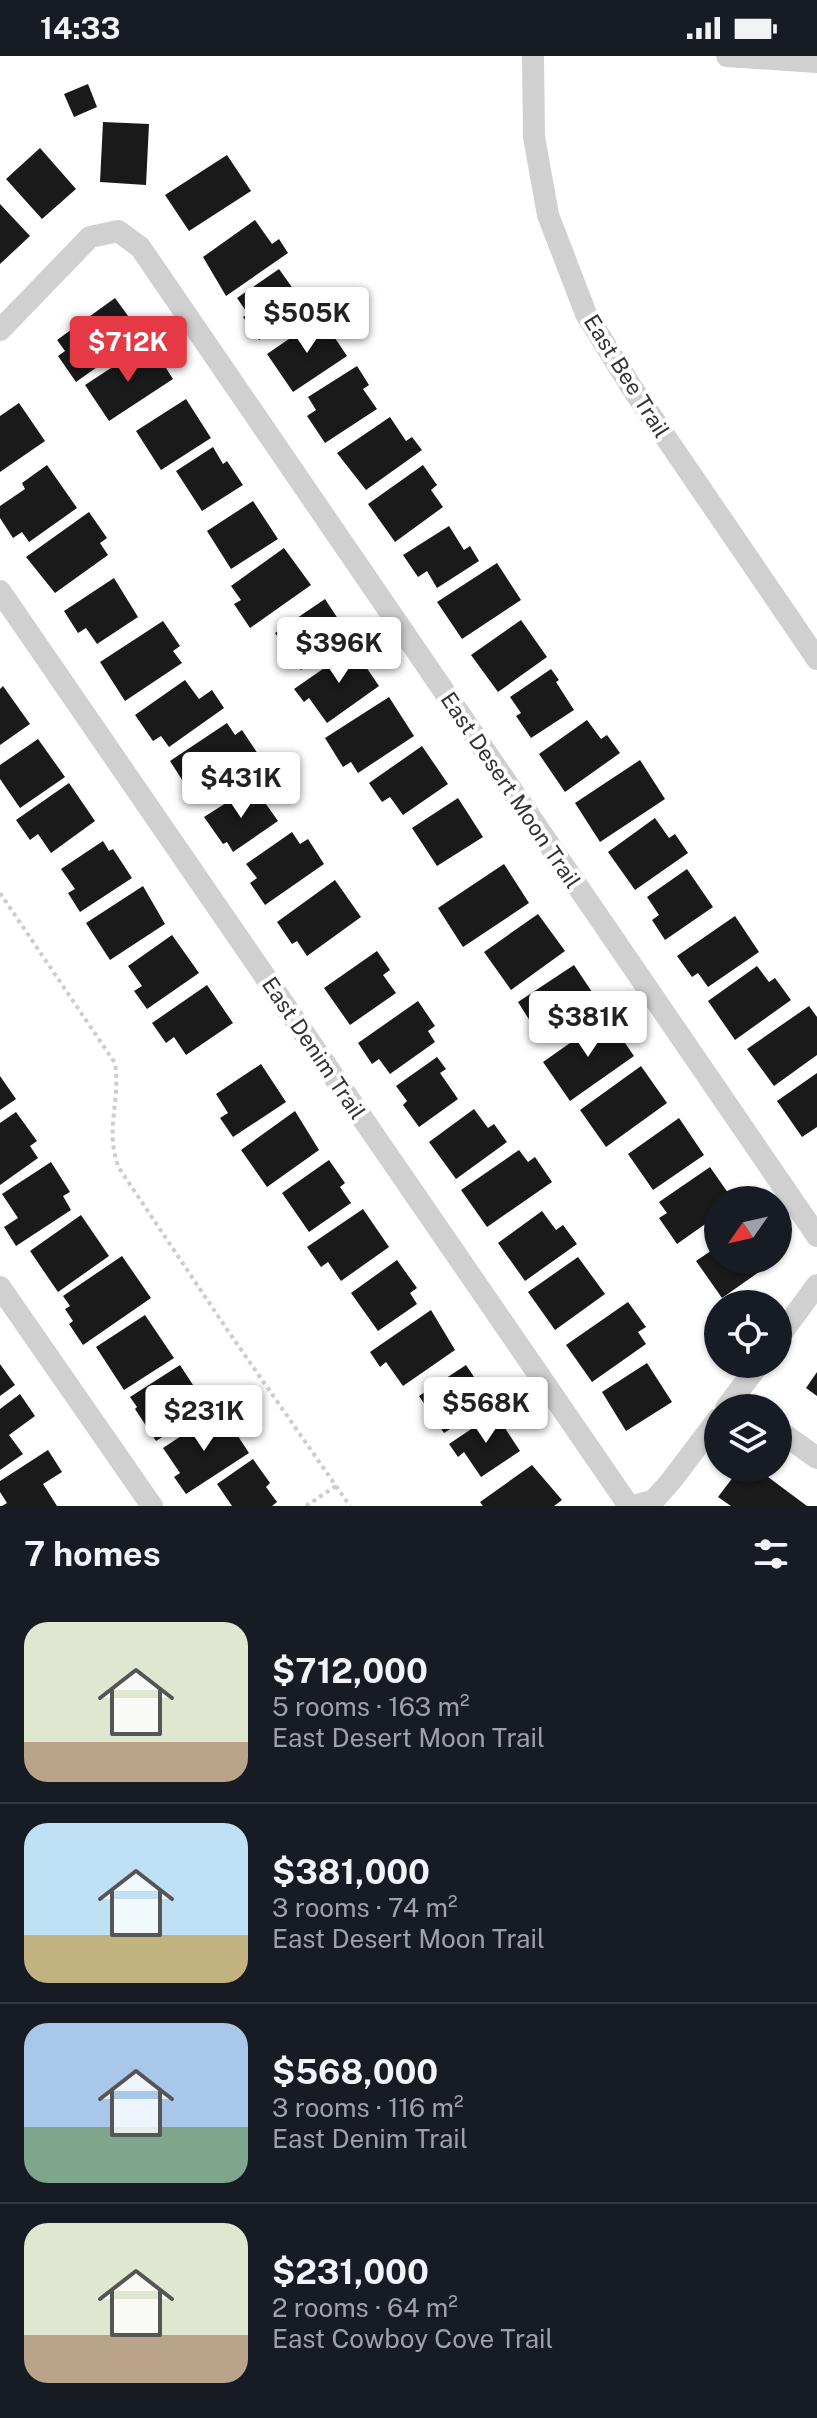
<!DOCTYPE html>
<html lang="en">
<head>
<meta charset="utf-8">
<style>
  body { margin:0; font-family:"Public Sans",sans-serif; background:#242831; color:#f1f3f6; height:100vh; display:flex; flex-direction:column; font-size:30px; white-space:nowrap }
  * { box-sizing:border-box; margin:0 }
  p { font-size:26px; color:#9ea1a6 }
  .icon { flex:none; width:44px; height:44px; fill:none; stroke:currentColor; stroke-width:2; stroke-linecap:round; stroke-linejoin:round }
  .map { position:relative; height:1450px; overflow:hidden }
  .side { display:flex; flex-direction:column; background:#171b24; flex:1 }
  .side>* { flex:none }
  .needle { width:52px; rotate:236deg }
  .controls { position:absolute; left:704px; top:1130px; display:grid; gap:16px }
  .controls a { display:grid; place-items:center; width:88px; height:88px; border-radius:50%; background:#171b24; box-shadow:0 2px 6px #0004; font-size:40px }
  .price { position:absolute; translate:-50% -68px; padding:0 18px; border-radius:8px; background:#fff; color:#222; font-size:26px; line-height:52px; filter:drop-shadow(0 2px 4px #0008) }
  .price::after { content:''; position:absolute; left:50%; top:48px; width:24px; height:18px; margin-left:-12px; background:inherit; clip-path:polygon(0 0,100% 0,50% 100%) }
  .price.selected { background:#e63946; color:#fff }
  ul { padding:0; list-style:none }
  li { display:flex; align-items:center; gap:24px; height:200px; padding:0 24px }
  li+li { border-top:2px solid #363941 }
  li span { display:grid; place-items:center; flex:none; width:224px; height:160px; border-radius:24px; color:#555 }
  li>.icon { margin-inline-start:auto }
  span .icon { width:96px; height:96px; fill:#fffc; stroke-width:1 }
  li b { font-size:34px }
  h2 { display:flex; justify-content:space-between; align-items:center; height:96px; padding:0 24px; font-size:34px }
  .status { display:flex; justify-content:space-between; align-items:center; height:56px; padding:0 40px; background:#171b24; direction:ltr }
  .status svg { height:22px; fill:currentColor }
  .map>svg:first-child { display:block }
</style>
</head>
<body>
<div class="status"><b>14:33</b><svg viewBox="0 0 49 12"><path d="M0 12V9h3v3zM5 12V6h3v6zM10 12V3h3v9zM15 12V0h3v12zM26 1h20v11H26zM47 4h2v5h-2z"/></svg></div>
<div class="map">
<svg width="817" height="1450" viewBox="0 0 817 1450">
  <rect width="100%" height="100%" fill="#fff"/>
  <path fill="#1a1a1a" d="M88 28 97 51 74 61 64 38Z
    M103 66 149 68 146 129 100 126Z
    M40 92 76 133 42 163 6 123Z
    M227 99 251 135 189 175 165 139Z
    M0 148 30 180 0 208Z
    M255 164 272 188 279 183 288 197 226 240 203 201Z
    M279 213 306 251 259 284 243 261 248 258 237 242Z
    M115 242 142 279 76 326 58 300 65 295 57 284Z
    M321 261 347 300 293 336 267 298Z
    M140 293 149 308 159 301 173 323 109 365 85 329Z
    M357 310 369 329 363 333 377 353 325 387 307 360 316 354 308 341Z
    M186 343 211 382 161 414 136 375Z
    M19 347 45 385 0 416V360Z
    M390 361 406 385 412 381 422 394 366 434 337 397Z
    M213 391 223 408 227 405 243 429 202 455 176 415Z
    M47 409 77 452 29 486 22 476 13 482 0 462V450L25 433 22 427Z
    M423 409 437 429 431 434 443 451 395 486 368 448Z
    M253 445 278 483 231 513 207 475Z
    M89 456 107 482 100 487 108 499 55 537 26 501Z
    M449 470 464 494 470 490 479 505 437 532 427 515 418 521 403 499Z
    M284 492 311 529 250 572 234 548 241 544 231 530Z
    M497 507 521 544 462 583 437 546Z
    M114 522 138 561 97 588 86 572 78 577 64 555Z
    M325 543 350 581 301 614 275 577Z
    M521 564 547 601 498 636 471 599Z
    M163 565 180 590 173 595 182 607 125 645 100 606Z
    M356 590 367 606 364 608 379 630 327 667 309 642 304 646 294 633Z
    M551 613 559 624 556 626 574 654 531 682 516 660 521 657 510 641Z
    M185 624 199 643 212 634 224 652 169 691 161 680 153 685 135 659Z
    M3 630 30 668 0 689V633Z
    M389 641 414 680 358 717 351 706 343 711 325 682Z
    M587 664 601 683 607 679 620 697 565 736 539 698Z
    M227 667 235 679 242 674 260 701 195 744 170 705Z
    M38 683 65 721 20 752 0 723V709Z
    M422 690 448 728 403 759 390 741 382 746 369 727Z
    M640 704 665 743 600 786 575 747Z
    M69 727 95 765 51 797 38 778 30 784 16 764Z
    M248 733 255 744 261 741 278 765 233 796 227 786 223 788 204 761Z
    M458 742 483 781 437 810 412 772Z
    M655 762 669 782 675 778 688 797 635 834 608 796Z
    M292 776 300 788 308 783 324 808 265 849 250 827 257 822 246 808Z
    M103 785 109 795 113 793 132 822 80 856 68 837 75 833 61 813Z
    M504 808 529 847 463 891 438 852Z
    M687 813 713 851 665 884 652 864 659 859 647 841Z
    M335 824 361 861 307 900 297 885 292 888 277 866Z
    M143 830 165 868 110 904 86 867Z
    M538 858 565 895 511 934 484 896Z
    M735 860 759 896 708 931 698 917 692 921 677 900Z
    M172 879 199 917 147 953 134 935 142 930 128 910Z
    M377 895 390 914 383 919 396 937 350 969 324 932Z
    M574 909 600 948 551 980 538 960 530 965 518 946Z
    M757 910 769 926 775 922 791 944 735 984 708 945Z
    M207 929 233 967 186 999 174 981 166 987 152 967Z
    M418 945 435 970 428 975 435 986 390 1018 379 1003 372 1008 358 987Z
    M809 950 817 961V999L774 1030 747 993Z
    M607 961 634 1000 570 1045 543 1006Z
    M437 1001 446 1013 440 1017 458 1043 419 1071 403 1049 407 1045 396 1030Z
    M261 1008 286 1046 233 1081 220 1062 228 1057 216 1038Z
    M641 1010 667 1047 606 1091 580 1054Z
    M817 1017V1071L802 1081 777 1045Z
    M0 1020 16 1043 0 1054Z
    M474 1053 488 1072 494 1068 507 1086 456 1123 429 1086Z
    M295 1055 319 1094 267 1131 241 1094Z
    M16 1056 37 1085 30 1090 38 1102 0 1129V1067Z
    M679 1062 704 1099 653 1134 628 1098Z
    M519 1094 528 1106 535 1101 552 1126 487 1171 461 1134Z
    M329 1104 345 1127 340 1131 351 1147 309 1176 282 1137Z
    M51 1106 70 1136 63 1140 71 1154 16 1190 4 1171 18 1162 2 1138Z
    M710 1111 733 1144H718V1159L677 1188 659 1162 667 1157 659 1146Z
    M363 1153 389 1191 341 1225 328 1206 321 1211 307 1191Z
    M542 1155 556 1174 563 1169 577 1188 525 1225 498 1187Z
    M81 1159 109 1200 58 1236 30 1195Z
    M718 1190V1204H776L722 1242 696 1205Z
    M122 1200 151 1242 83 1289 69 1268 73 1265 65 1253 70 1250 63 1240Z
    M578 1201 605 1238 555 1274 528 1236Z
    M397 1204 417 1232 410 1237 417 1248 378 1275 351 1237Z
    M628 1246 646 1271 638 1276 646 1288 592 1326 566 1289Z
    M431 1254 455 1294 403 1330 386 1306 380 1311 370 1296Z
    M145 1259 174 1302 124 1334 96 1291Z
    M647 1307 672 1346 626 1375 602 1336Z
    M0 1308 15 1329 0 1340Z
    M180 1309 208 1352 156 1385 135 1353 137 1351 130 1341Z
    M466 1309 491 1346 444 1377 419 1340Z
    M817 1316V1340L806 1332Z
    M20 1338 35 1360 9 1379 23 1398 0 1414V1353Z
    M495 1357 520 1395 481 1421 464 1396 458 1401 449 1388Z
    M213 1359 224 1376 232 1371 249 1397 186 1438 174 1421 180 1417 163 1392Z
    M48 1394 62 1416 43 1428 57 1450H2L7 1447 0 1436V1425Z
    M253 1403 270 1427 266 1431 277 1446 272 1450H232L217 1428Z
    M532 1409 562 1444 554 1450H483L480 1446Z
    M740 1412H756L807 1450H731L718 1441Z"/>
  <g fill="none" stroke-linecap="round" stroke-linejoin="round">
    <path stroke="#cdcdcd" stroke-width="4" stroke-dasharray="4 4" stroke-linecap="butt" d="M0 837 115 1007C121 1046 104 1074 119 1112L228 1275 350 1450
      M306 1450 336 1430"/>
    <path stroke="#d0d0d0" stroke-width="22" d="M533 0 534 81 548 159 586 258 632 332 817 603
      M727 0 817 6
      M0 274 90 181 118 175 140 191 817 1180
      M0 535 629 1450
      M0 1231 152 1450
      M778 1282 817 1229
      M726 1352 759 1308
      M778 1374 817 1402
      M634 1450 654 1444 671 1425 718 1363"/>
  </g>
  <g text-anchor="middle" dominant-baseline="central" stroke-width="8" stroke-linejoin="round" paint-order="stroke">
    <g font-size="22" fill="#333" stroke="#fff">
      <text transform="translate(627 320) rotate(58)">East Bee Trail</text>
      <text transform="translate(511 734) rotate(56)">East Desert Moon Trail</text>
      <text transform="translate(314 992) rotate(56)">East Denim Trail</text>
    </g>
  </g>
</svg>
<div class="controls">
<a><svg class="needle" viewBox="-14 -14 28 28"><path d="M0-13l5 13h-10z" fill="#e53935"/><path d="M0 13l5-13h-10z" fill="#9ea1a6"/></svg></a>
<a><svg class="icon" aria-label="locate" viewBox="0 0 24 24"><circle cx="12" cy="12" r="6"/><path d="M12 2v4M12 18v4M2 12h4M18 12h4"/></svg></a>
<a><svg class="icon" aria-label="layers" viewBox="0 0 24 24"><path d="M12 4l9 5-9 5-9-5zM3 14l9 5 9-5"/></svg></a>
</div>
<b class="price" style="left:307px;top:299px">$505K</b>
<b class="price selected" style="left:128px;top:328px">$712K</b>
<b class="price" style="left:339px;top:629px">$396K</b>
<b class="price" style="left:241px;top:764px">$431K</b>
<b class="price" style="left:588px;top:1003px">$381K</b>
<b class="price" style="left:486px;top:1389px">$568K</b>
<b class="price" style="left:204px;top:1397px">$231K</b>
</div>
<section class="side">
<h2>7 homes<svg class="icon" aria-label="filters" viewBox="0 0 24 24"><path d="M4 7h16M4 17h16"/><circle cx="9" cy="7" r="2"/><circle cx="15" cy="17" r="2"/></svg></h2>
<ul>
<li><span style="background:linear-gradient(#dfe7d0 75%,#b9a48a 0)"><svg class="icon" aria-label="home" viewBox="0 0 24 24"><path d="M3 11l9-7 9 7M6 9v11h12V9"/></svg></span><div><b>$712,000</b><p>5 rooms · 163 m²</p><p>East Desert Moon Trail</p></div></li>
<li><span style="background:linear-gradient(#bfe0f5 70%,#c2b280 0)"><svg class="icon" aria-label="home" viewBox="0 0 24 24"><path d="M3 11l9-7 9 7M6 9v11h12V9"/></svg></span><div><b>$381,000</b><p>3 rooms · 74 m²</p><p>East Desert Moon Trail</p></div></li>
<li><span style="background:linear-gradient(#a9c7e8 65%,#7fa58c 0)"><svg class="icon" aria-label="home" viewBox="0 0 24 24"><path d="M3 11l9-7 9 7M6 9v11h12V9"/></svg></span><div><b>$568,000</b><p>3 rooms · 116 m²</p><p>East Denim Trail</p></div></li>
<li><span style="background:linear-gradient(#dfe7d0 70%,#b9a48a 0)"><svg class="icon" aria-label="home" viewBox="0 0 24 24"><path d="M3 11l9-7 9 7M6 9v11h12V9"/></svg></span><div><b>$231,000</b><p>2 rooms · 64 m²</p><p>East Cowboy Cove Trail</p></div></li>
</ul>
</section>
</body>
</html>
